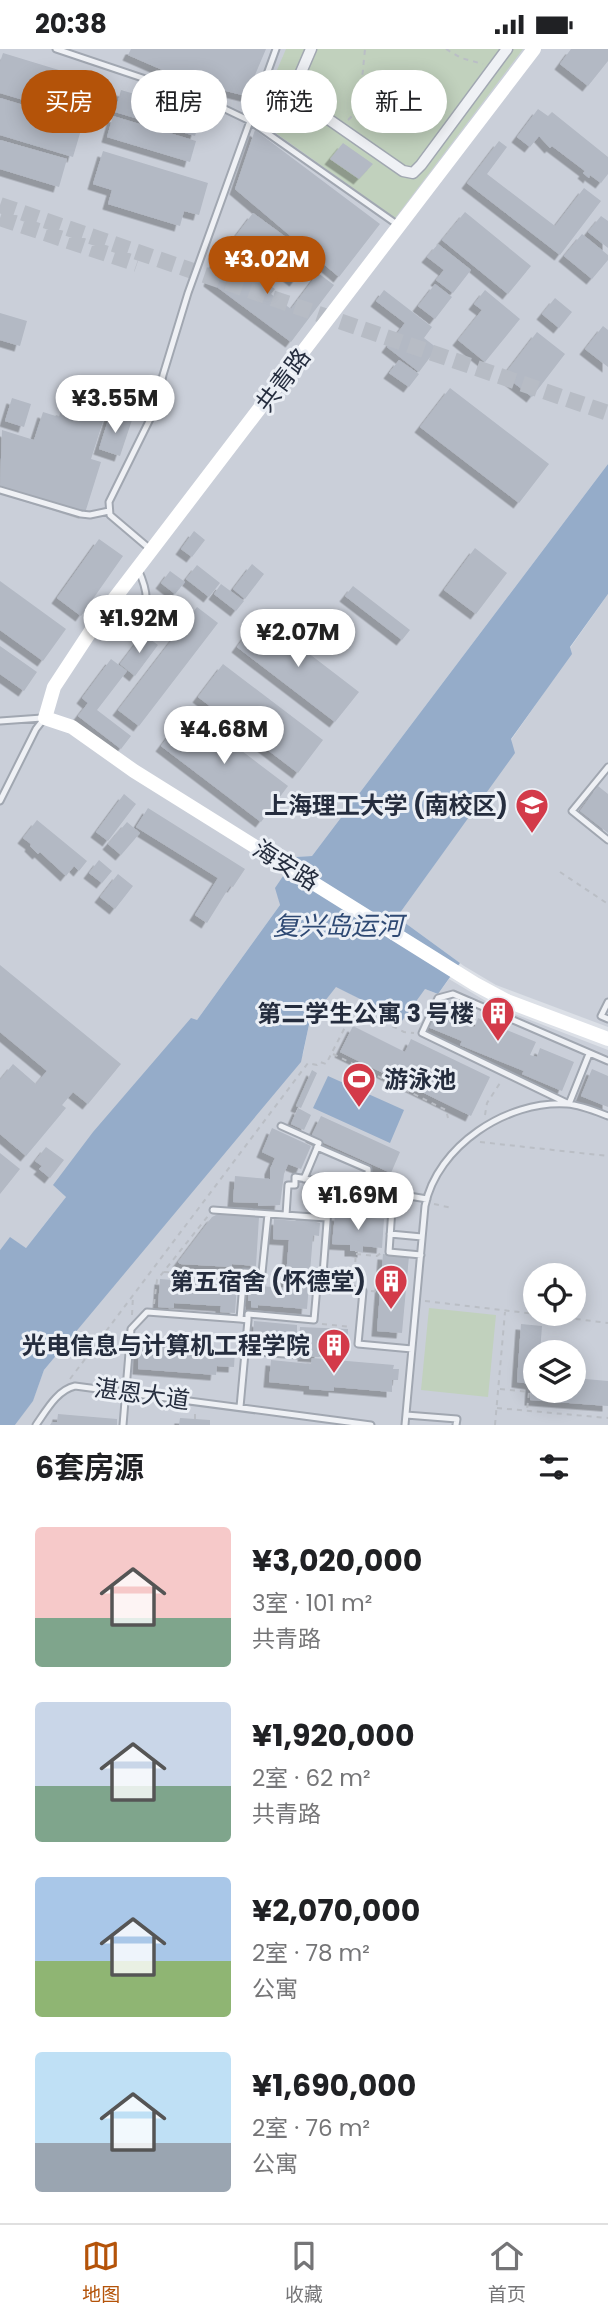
<!DOCTYPE html>
<html lang="zh">
<head>
<meta charset="utf-8">
<style>
  body { margin:0; font-family:Poppins,"Noto Sans SC",sans-serif; background:#f2f2f2; color:#202124; height:100vh; display:flex; flex-direction:column; font-size:26px; white-space:nowrap }
  * { box-sizing:border-box; margin:0 }
  p { font-size:23px; color:#757577 }
  .icon { flex:none; width:38px; height:38px; fill:none; stroke:currentColor; stroke-width:2; stroke-linecap:round; stroke-linejoin:round }
  .map { position:relative; height:1376px; overflow:hidden }
  .details { display:flex; flex-direction:column; background:#fff; flex:1 }
  .details>* { flex:none }
  .top-card { position:absolute; left:21px; top:21px; width:567px; height:63px; display:flex; gap:14px }
  .tools { position:absolute; left:523px; top:1214px; display:grid; gap:14px }
  .tools a { display:grid; place-items:center; width:63px; height:63px; border-radius:50%; background:#fff; box-shadow:0 4px 18px #0003; font-size:35px }
  .price { position:absolute; translate:-50% -60px; padding:0 16px; border-radius:24px; background:#fff; color:#222; font-size:23px; line-height:46px; filter:drop-shadow(0 2px 4px #0008) }
  .price::after { content:''; position:absolute; left:50%; top:42px; width:21px; height:16px; margin-left:-10px; background:inherit; clip-path:polygon(0 0,100% 0,50% 100%) }
  .price.active { background:#b45309; color:#fff }
  ul { padding:0; list-style:none }
  li { display:flex; align-items:center; gap:21px; height:175px; padding:0 35px }
  li span { display:grid; place-items:center; flex:none; width:196px; height:140px; border-radius:7px; color:#555 }
  li>.icon { margin-inline-start:auto }
  span .icon { width:84px; height:84px; fill:#fffc; stroke-width:1 }
  li b { font-size:30px }
  h2 { display:flex; justify-content:space-between; align-items:center; height:84px; padding:0 35px; font-size:30px }
  .chip { padding:0 24px; border-radius:32px; background:#fff; box-shadow:0 4px 18px #0003; font-size:24px; line-height:63px }
  .chip.active { background:#b45309; color:#fff }
  .status { display:flex; justify-content:space-between; align-items:center; height:49px; padding:0 35px; background:#fff; direction:ltr }
  .status svg { height:19px; fill:currentColor }
  .dock { display:flex; justify-content:space-around; align-items:center; height:98px; border-top:2px solid #e0e0e0; background:#fff; font-size:19px; color:#757577 }
  .dock a { display:grid; justify-items:center; gap:4px }
  .dock .active { color:#b45309 }
  .map>svg:first-child { display:block }
</style>
</head>
<body>
<div class="status"><b>20:38</b><svg viewBox="0 0 49 12"><path d="M0 12V9h3v3zM5 12V6h3v6zM10 12V3h3v9zM15 12V0h3v12zM26 1h20v11H26zM47 4h2v5h-2z"/></svg></div>
<div class="map">
<svg width="608" height="1376" viewBox="0 0 608 1376">
  <defs>
    <filter id="shadow"><feDropShadow dx="-5.5" dy="5.5" stdDeviation="0" flood-color="#0004"/></filter>
  </defs>
  <rect width="100%" height="100%" fill="#dce0e7"/>
  <path fill="#cacfd9" fill-rule="evenodd" d="M0 0H608V415L312 807 298 808 276 839 280 856 197 971 54 1136 66 1148 26 1199 10 1189 0 1201Z
    M608 545V978L496 936 464 917 397 868 514 704 511 691 571 605 570 599Z
    M449 930 494 957 608 1001V1376H15L33 1351 44 1321 303 1005 310 971 336 937 360 950 425 940 438 945ZM536 1227H574V1265H536ZM536 1304H574V1342H536Z"/>
  <path fill="#c1d1bd" d="M286 0H523L395 169 256 70Z
    M429 1259 496 1266 488 1348 421 1341Z"/>
  <path fill="#95acc9" d="M608 415V545L570 598 572 605 511 690 515 704 397 868 460 914 438 945 425 940 399 976 359 956 360 950 336 938 310 971 301 1013 44 1321 33 1352 15 1376H0V1201L10 1188 26 1199 66 1148 53 1136 93 1083 191 969 197 971 280 856 275 839 296 808 312 807Z
    M328 1027 404 1061 390 1094 313 1059Z"/>
  <path fill="#b3b9c4" filter="url(#shadow)" d="M131 0H266L246 47 190 33 128 6Z
    M571 0H608V12L588 37 560 15Z
    M3 4 95 32 84 69 0 44V13Z
    M121 41 202 65 195 87 115 63Z
    M0 49 83 74 73 108 0 86Z
    M538 60 548 67 552 63 608 108V125L601 134 590 126 589 129 583 124 585 122 552 97 550 99 539 87 530 98 517 88Z
    M113 67 196 92 190 113 107 88Z
    M255 81 380 175 339 228 235 140Z
    M0 91 67 110 59 138 0 120Z
    M499 92 507 98 487 125 555 177 584 139 601 152 560 206 467 134Z
    M343 94 373 115 359 130 330 110Z
    M103 102 208 134 199 166 184 162 180 177 108 155 112 141 93 135Z
    M465 163 531 217 508 245 442 191Z
    M253 164 313 208 295 232 235 188Z
    M601 167 608 172V199L588 183Z
    M582 185 608 206V211L592 230 564 207Z
    M438 195 471 221 453 244 436 231 444 221 427 208Z
    M219 200 275 240 271 245 291 260 318 224 334 236 291 293 209 232Z
    M435 235 452 248 435 270 418 257Z
    M384 241 432 278 424 289 437 299 419 323 387 298 405 274 376 252Z
    M485 241 520 270 485 313 458 291 482 261 474 255Z
    M555 249 572 263 559 279 542 265Z
    M0 264 27 272 20 297 0 291Z
    M603 277 608 281V318L585 300Z
    M537 283 565 305 532 348 504 326Z
    M399 311 419 325 409 338 389 324Z
    M450 339 549 415 519 454 420 378Z
    M12 349 31 355 24 378 5 372Z
    M84 356 106 363 91 410 101 413 85 464 0 437 2 381 34 391 43 363 59 368 61 361 81 367Z
    M110 365 132 371 120 407 99 400Z
    M194 482 205 491 192 508 181 500Z
    M99 490 123 507 81 567 57 549Z
    M475 499 507 524 476 565 444 541Z
    M252 515 264 525 245 550 233 540Z
    M197 516 220 534 209 548 186 530Z
    M170 522 185 533 175 545 161 534Z
    M0 532 66 580 43 612 0 581Z
    M221 535 244 552 236 562 214 545Z
    M353 537 410 581 402 591 345 547Z
    M197 558 218 574 139 677 118 661Z
    M260 567 359 643 335 673 237 598Z
    M143 585 158 596 135 627 120 615Z
    M0 597 37 623 24 642 0 625Z
    M111 610 127 622 97 661 131 687 121 700 78 667 88 654 82 649Z
    M223 615 323 691 298 724 198 648Z
    M188 661 288 737 261 773 161 697Z
    M598 737 608 745V784L580 762Z
    M124 745 136 755 108 792 96 783Z
    M148 759 245 820 233 838 230 837 207 874 195 866 218 829 136 778Z
    M37 771 87 812 79 822 74 817 66 827 40 803 38 805 30 797 31 795 23 789Z
    M127 773 140 784 121 806 108 795Z
    M99 811 112 822 102 834 89 824Z
    M118 825 133 837 115 860 100 848Z
    M0 916 121 1015 88 1055 73 1043 62 1056 66 1059 26 1107 0 1085V1031L13 1015 36 1035 47 1022 0 983Z
    M440 949 474 963 468 976 475 978 478 969 536 993 530 1006 537 1008 540 999 574 1013 562 1042 522 1025 524 1022 460 996 462 992 428 978Z
    M353 977 405 1003 411 990 490 1028 471 1067 340 1003Z
    M592 1020 608 1027V1058L581 1047Z
    M312 1021 317 1024 301 1059 296 1057Z
    M298 1059 311 1066 304 1081 291 1075Z
    M321 1067 400 1103 391 1124 311 1088Z
    M272 1079 311 1097 301 1120 288 1115 284 1125 280 1156 258 1157V1154L233 1153 235 1127 270 1130V1120L275 1109 262 1103Z
    M46 1098 64 1111 50 1129 39 1120 42 1117 35 1112Z
    M0 1104 20 1120 0 1145Z
    M218 1165 259 1168 256 1217 232 1215V1218L180 1215 178 1213 212 1168Z
    M335 1166 384 1170 382 1199 363 1197V1203L356 1202H350V1196L332 1195Z
    M299 1169 320 1174 319 1187 313 1186 307 1260 258 1256V1259L251 1258V1252H248L249 1236 285 1239 289 1191 273 1190 274 1170 295 1172Z
    M383 1205 409 1207 402 1284 377 1282Z
    M160 1230 237 1236 235 1264 220 1263 221 1257 174 1254V1259L158 1258Z
    M254 1272 297 1276V1288L299 1289 300 1278 348 1280 347 1302H320L319 1308 303 1307 304 1300 253 1296Z
    M521 1275 542 1277 540 1304H536V1342H574V1329L608 1332V1357L530 1351 531 1335 517 1333Z
    M139 1295 235 1302 234 1318 217 1317 216 1326 138 1320Z
    M312 1309 394 1316 393 1320H399L398 1331H392V1343L334 1338V1342L309 1340V1337L269 1333 271 1311 311 1315Z
    M58 1365 117 1370V1376H50L52 1373H57Z
    M180 1369 210 1371V1376H179Z"/>
  <g fill="none" stroke-linecap="round" stroke-linejoin="round">
    <path stroke="#b7bcc5" stroke-width="16" stroke-dasharray="16 8" stroke-linecap="butt" d="M0 156 608 364
      M0 169 137 215"/>
    <defs>
      <path id="lane" d="M56 0 202 49 250 72 398 176
        M0 441 81 465 90 466 109 462
        M150 500 110 466 109 453 156 358 163 326 188 244 276 0
        M98 571 112 582 130 583C149 558 151 549 138 520
        M0 672 42 669
        M608 718 572 762 608 791
        M0 752 36 680 43 671
        M608 953 601 967 608 970
        M589 1005 569 1055 422 984 438 949 453 945 608 1012
        M281 1077 319 1094 304 1130
        M317 1098 368 1120 369 1141
        M393 1145 389 1203 421 1206
        M213 1161 327 1169
        M286 1166 288 1136H295V1128L427 1150
        M390 1185 422 1188
        M322 1238 330 1134
        M248 1271V1265L314 1271 317 1237 363 1242 358 1295 412 1300
        M245 1302 298 1306
        M240 1358 248 1271 240 1270 244 1223 262 1224 268 1165
        M406 1366 457 1370 456 1376
        M36 1376C46 1362 57 1341 75 1337L371 1376
        M123 1376 131 1280 147 1263 240 1270
        M405 1376 425 1157C437 1097 507 1051 567 1055 581 1056 595 1062 608 1067"/>
      <path id="street" d="M311 0 296 35 298 49 403 122 413 124 421 116 507 0"/>
    </defs>
    <use href="#lane" stroke="#a1a7b1" stroke-width="9"/>
    <use href="#street" stroke="#a1a7b1" stroke-width="13"/>
    <path stroke="#babec5" stroke-width="2" stroke-dasharray="5 5" stroke-linecap="butt" d="M446 0 461 9 483 15
      M348 71 359 60 365 0
      M560 823 608 855
      M333 1005 446 1061 448 1069
      M485 1066 487 1054 502 1031
      M480 1093 608 1107
      M434 1155 452 1159
      M356 1205 377 1207 381 1204
      M164 1223 235 1228
      M354 1233 356 1202
      M371 1242 380 1243
      M425 1252 536 1265
      M154 1255 157 1231 208 1167
      M536 1265 608 1274
      M132 1266 133 1247
      M322 1275 351 1278
      M70 1330 308 1014 317 1016 320 1013 326 1015 355 959 404 983 414 984
      M500 1340 529 1343 527 1361
      M497 1359 608 1369
      M195 1370V1361
      M495 1376 505 1263"/>
    <use href="#lane" stroke="#eff1f5" stroke-width="5"/>
    <use href="#street" stroke="#eff1f5" stroke-width="10"/>
    <path stroke="#fff" stroke-width="14" d="M534 0 98 571 54 638 45 669 72 678 134 722 475 935 507 952 608 990"/>
  </g>
  <defs>
    <symbol id="university-pin" viewBox="-11 -11 22 30"><path d="M0 17L-7.5 6A9.5 9.5 0 1 1 7.5 6Z" fill="#d33a49" stroke="#ebeff5"/><path d="M0-5L7-2L0 1L-7-2ZM-4 1L0 2.5L4 1V4Q0 6-4 4Z" fill="#fff"/></symbol>
    <symbol id="building-pin" viewBox="-11 -11 22 30"><path d="M0 17L-7.5 6A9.5 9.5 0 1 1 7.5 6Z" fill="#d33a49" stroke="#ebeff5"/><path d="M-4-6H4V6H1V3H-1V6H-4ZM-2.5-4.3h1.7v1.8h-1.7ZM.8-4.3h1.7v1.8H.8ZM-2.5-1h1.7V.8h-1.7ZM.8-1h1.7V.8H.8Z" fill="#fff"/></symbol>
    <symbol id="stadium-pin" viewBox="-11 -11 22 30"><path d="M0 17L-7.5 6A9.5 9.5 0 1 1 7.5 6Z" fill="#d33a49" stroke="#ebeff5"/><path d="M0-5a6.5 5 0 1 0 0 10a6.5 5 0 1 0 0-10ZM-3.5-1.8h7v3.6h-7Z" fill="#fff"/></symbol>
  </defs>
  <g fill-rule="evenodd">
    <use href="#university-pin" x="513" y="737" width="38" height="52"/>
    <use href="#building-pin" x="479" y="945" width="38" height="52"/>
    <use href="#stadium-pin" x="340" y="1011" width="38" height="52"/>
    <use href="#building-pin" x="372" y="1213" width="38" height="52"/>
    <use href="#building-pin" x="315" y="1277" width="38" height="52"/>
  </g>
  <g text-anchor="middle" dominant-baseline="central" stroke-width="6" stroke-linejoin="round" paint-order="stroke">
    <g font-size="24" fill="#252d3e" stroke="#ebeff5">
      <text transform="translate(283 331) rotate(-53)">共青路</text>
      <text transform="translate(286 816) rotate(32)">海安路</text>
      <text transform="translate(142 1345) rotate(8)">湛恩大道</text>
    </g>
    <g font-size="24" font-weight="bold" fill="#252d3e" stroke="#ebeff5" text-anchor="end">
      <text x="508" y="756">上海理工大学 (南校区)</text>
      <text x="474" y="964">第二学生公寓 3 号楼</text>
      <text x="384" y="1030" text-anchor="start">游泳池</text>
      <text x="366" y="1232">第五宿舍 (怀德堂)</text>
      <text x="310" y="1296">光电信息与计算机工程学院</text>
    </g>
    <g font-size="26" font-style="italic" fill="#2e4973" stroke="#ebeff5">
      <text x="338" y="877">复兴岛运河</text>
    </g>
  </g>
</svg>
<div class="tools">
<a><svg class="icon" aria-label="locate" viewBox="0 0 24 24"><circle cx="12" cy="12" r="6"/><path d="M12 2v4M12 18v4M2 12h4M18 12h4"/></svg></a>
<a><svg class="icon" aria-label="layers" viewBox="0 0 24 24"><path d="M12 4l9 5-9 5-9-5zM3 14l9 5 9-5"/></svg></a>
</div>
<b class="price active" style="left:267px;top:247px">¥3.02M</b>
<b class="price" style="left:115px;top:386px">¥3.55M</b>
<b class="price" style="left:139px;top:606px">¥1.92M</b>
<b class="price" style="left:298px;top:620px">¥2.07M</b>
<b class="price" style="left:224px;top:717px">¥4.68M</b>
<b class="price" style="left:358px;top:1183px">¥1.69M</b>
<div class="top-card">
<a class="chip active">买房</a>
<a class="chip">租房</a>
<a class="chip">筛选</a>
<a class="chip">新上</a>
</div>
</div>
<section class="details">
<h2>6套房源<svg class="icon" aria-label="filters" viewBox="0 0 24 24"><path d="M4 7h16M4 17h16"/><circle cx="9" cy="7" r="2"/><circle cx="15" cy="17" r="2"/></svg></h2>
<ul>
<li><span style="background:linear-gradient(#f6c9c9 65%,#7fa58c 0)"><svg class="icon" aria-label="home" viewBox="0 0 24 24"><path d="M3 11l9-7 9 7M6 9v11h12V9"/></svg></span><div><b>¥3,020,000</b><p>3室 · 101 m²</p><p>共青路</p></div></li>
<li><span style="background:linear-gradient(#c9d6e8 60%,#7fa58c 0)"><svg class="icon" aria-label="home" viewBox="0 0 24 24"><path d="M3 11l9-7 9 7M6 9v11h12V9"/></svg></span><div><b>¥1,920,000</b><p>2室 · 62 m²</p><p>共青路</p></div></li>
<li><span style="background:linear-gradient(#a9c7e8 60%,#8fb573 0)"><svg class="icon" aria-label="home" viewBox="0 0 24 24"><path d="M3 11l9-7 9 7M6 9v11h12V9"/></svg></span><div><b>¥2,070,000</b><p>2室 · 78 m²</p><p>公寓</p></div></li>
<li><span style="background:linear-gradient(#bfe0f5 65%,#9aa5b1 0)"><svg class="icon" aria-label="home" viewBox="0 0 24 24"><path d="M3 11l9-7 9 7M6 9v11h12V9"/></svg></span><div><b>¥1,690,000</b><p>2室 · 76 m²</p><p>公寓</p></div></li>
</ul>
</section>
<nav class="dock">
<a class="active"><svg class="icon" aria-label="map" viewBox="0 0 24 24"><path d="M3 6l6-2 6 2 6-2v14l-6 2-6-2-6 2zM9 4v14M15 6v14"/></svg>地图</a>
<a><svg class="icon" aria-label="saved" viewBox="0 0 24 24"><path d="M7 4h10v16l-5-4-5 4z"/></svg>收藏</a>
<a><svg class="icon" aria-label="home" viewBox="0 0 24 24"><path d="M3 11l9-7 9 7M6 9v11h12V9"/></svg>首页</a>
</nav>
</body>
</html>
